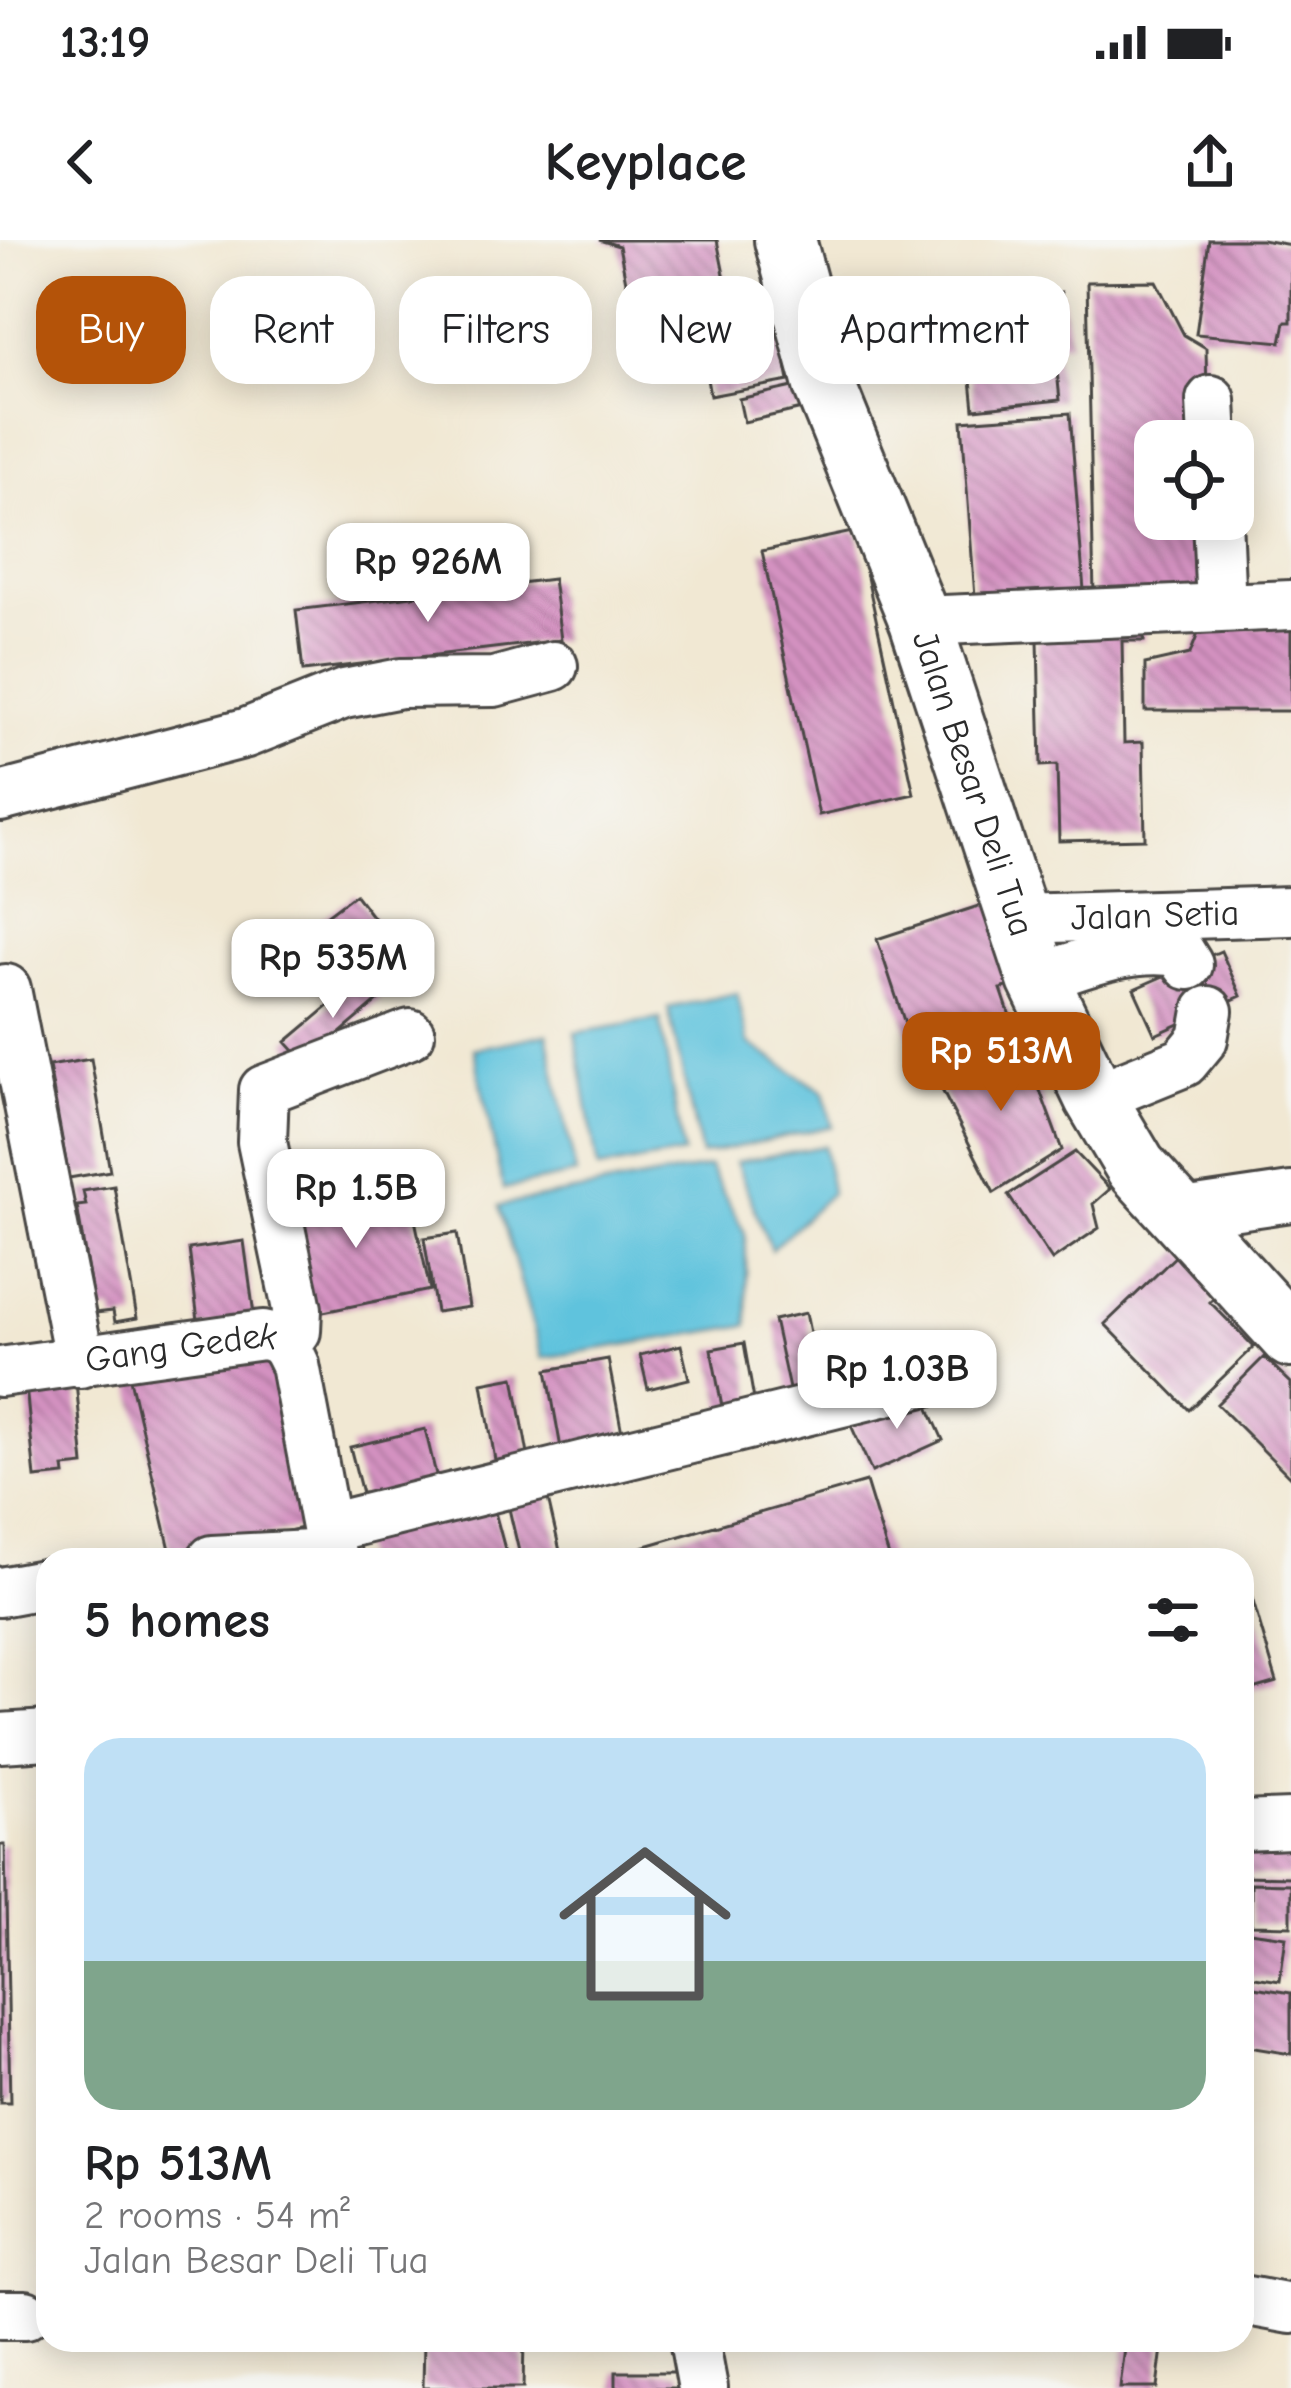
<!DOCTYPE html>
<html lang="en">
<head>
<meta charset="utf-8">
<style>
  body { margin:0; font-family:"Comic Neue",sans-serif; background:#f2f2f2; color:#202124; height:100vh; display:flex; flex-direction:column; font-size:45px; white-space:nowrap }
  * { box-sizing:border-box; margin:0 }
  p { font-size:39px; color:#757577 }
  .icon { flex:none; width:66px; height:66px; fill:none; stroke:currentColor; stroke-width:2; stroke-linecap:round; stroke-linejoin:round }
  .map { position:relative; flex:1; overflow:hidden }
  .panel { position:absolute; left:36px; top:1308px; width:1218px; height:804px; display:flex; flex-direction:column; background:#fff; border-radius:36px; box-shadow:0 6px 30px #0003 }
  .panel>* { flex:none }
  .banner { position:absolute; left:36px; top:36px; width:1221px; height:108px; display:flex; gap:24px }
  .buttons { position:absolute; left:1134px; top:180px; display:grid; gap:24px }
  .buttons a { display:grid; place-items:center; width:120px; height:120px; border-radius:24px; background:#fff; box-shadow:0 6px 30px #0003; font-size:60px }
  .price { position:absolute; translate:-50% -102px; padding:0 27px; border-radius:24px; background:#fff; color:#222; font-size:39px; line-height:78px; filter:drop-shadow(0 3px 6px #0008) }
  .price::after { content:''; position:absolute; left:50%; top:72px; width:36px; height:27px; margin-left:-18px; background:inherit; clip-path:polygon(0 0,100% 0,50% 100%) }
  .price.on { background:#b45309; color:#fff }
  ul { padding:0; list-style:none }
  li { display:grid; align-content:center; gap:24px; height:636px; padding:0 48px }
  li span { display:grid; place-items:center; height:372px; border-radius:36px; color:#555 }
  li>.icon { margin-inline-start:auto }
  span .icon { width:216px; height:216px; fill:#fffc; stroke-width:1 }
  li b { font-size:51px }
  h2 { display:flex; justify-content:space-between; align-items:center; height:144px; padding:0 48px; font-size:51px }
  .tag { padding:0 42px; border-radius:36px; background:#fff; box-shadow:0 6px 30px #0003; font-size:42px; line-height:108px }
  .tag.on { background:#b45309; color:#fff }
  .status { display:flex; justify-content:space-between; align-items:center; height:84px; padding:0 60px; background:#fff; direction:ltr }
  .status svg { height:33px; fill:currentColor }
  header { display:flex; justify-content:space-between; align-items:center; height:156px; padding:0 48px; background:#fff; font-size:54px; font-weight:700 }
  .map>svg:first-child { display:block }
</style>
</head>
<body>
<div class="status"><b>13:19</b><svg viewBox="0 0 49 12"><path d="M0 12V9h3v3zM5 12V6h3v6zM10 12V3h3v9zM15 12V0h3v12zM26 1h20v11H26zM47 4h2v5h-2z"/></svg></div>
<header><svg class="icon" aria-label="back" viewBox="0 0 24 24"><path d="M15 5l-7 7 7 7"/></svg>Keyplace<svg class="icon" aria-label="share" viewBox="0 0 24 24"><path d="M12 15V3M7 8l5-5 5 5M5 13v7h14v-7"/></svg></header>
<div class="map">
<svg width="1291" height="2148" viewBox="0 0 1291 2148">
  <defs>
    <pattern id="building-back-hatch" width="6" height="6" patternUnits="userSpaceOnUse" patternTransform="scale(3)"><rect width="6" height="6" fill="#d492c1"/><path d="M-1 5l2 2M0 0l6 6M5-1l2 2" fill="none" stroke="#ac779d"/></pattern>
  </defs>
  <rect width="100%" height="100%" fill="#f6f6f2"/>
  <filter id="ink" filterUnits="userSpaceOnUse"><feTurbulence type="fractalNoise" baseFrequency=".00833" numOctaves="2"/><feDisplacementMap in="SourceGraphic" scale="24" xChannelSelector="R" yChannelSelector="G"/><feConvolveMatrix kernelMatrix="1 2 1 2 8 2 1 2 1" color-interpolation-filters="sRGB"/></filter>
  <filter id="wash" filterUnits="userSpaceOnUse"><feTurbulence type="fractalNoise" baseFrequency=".004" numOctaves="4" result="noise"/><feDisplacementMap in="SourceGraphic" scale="48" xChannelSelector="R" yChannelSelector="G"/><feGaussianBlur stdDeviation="2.7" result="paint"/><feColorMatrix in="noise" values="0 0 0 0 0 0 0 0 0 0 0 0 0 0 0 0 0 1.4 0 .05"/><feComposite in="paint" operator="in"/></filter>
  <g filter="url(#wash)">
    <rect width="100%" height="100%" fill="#f1e8d3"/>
    <path fill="#5fc3dd" stroke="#457784" stroke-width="3" d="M737 753 748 803 824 852 832 886 701 915 668 768Z
      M660 779 683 914 598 929 575 793Z
      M547 794 576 934 503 949 474 809Z
      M824 906 831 953 771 1010 736 922Z
      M709 927 745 993 748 1085 542 1118 499 966Z"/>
    <g id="blocks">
      <path fill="url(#building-back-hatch)" d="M599 0H717L734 84 638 103 619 6Z
        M1209 0H1262L1291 5V82H1285L1281 102 1196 94Z
        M1156 41 1184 95 1206 108 1208 201H1155V279H1210L1212 353 1094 356 1087 42Z
        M1061 52 1070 102 1030 109 1021 59Z
        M778 84 789 141 710 156 700 99Z
        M1055 111 1060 160 974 169 969 120Z
        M806 144 811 167 744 182 739 159Z
        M1070 173 1085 363 976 371 962 181Z
        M857 291 914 554 819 575 762 311Z
        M553 339 561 400 303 431 296 370Z
        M1144 380V401H1122L1124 503 1143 502 1145 599 1059 601 1057 525 1041 526 1038 400Z
        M1201 386H1291V471H1145V424L1190 414Z
        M355 654 395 706 354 737 314 685Z
        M997 660 1023 741 1001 749 1018 800 921 832 877 699Z
        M1221 711 1241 756 1155 795 1134 749Z
        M362 738 380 759 305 823 286 802Z
        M1022 802 1062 910 994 953 934 834Z
        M91 819 110 931 69 938 49 826Z
        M1075 912 1110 949 1093 964 1099 988 1052 1020 1008 955Z
        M114 946 137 1078 115 1082 113 1071 95 1073 77 966 86 965 83 951Z
        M408 947 430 1050 304 1076 283 972Z
        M457 993 469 1067 436 1072 424 998Z
        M244 1001 255 1082 199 1088 189 1009Z
        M1182 1010 1222 1050 1210 1062 1254 1107 1189 1170 1105 1084Z
        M806 1073 822 1151 791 1158 774 1080Z
        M267 1103 310 1286 172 1318 129 1135Z
        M744 1103 756 1171 724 1177 711 1109Z
        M681 1105 689 1139 648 1149 640 1115Z
        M1264 1117 1291 1143V1238L1217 1164Z
        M608 1119 626 1214 564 1225 547 1130Z
        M75 1131 84 1225 64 1227 65 1235 35 1238 25 1136Z
        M514 1137 529 1220 496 1226 482 1143Z
        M921 1151 943 1200 872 1232 850 1183Z
        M425 1189 438 1243 364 1261 350 1207Z
        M866 1242 890 1320H601V1319Z
        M546 1250 562 1320H521L507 1260Z
        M492 1261 506 1313 479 1320H364L358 1299Z
        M1246 1338 1277 1442 1242 1452V1340Z
        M1242 1587 1291 1588V1637L1242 1636Z
        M0 1605H5L10 1863H0Z
        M1251 1643 1291 1644V1686L1251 1685Z
        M1242 1691 1286 1697 1280 1741 1242 1735Z
        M1242 1745 1291 1753V1814L1242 1806Z
        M424 2100H524L523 2148H423Z
        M1126 2100H1163L1157 2148H1120Z
        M616 2132H682V2148H616Z"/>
    </g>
  </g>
  <g filter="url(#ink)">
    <use href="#blocks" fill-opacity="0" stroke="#494744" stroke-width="3"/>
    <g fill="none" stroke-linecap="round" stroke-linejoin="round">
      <defs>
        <g id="minor">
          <path d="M1211 160 1213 201"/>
          <path d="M1217 279 1221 367"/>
          <path d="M920 381 1291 365"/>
          <path d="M0 557 246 493 344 454 401 443 494 442 553 426"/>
          <path id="s1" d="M1017 679 1291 671"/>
          <path d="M1038 739C1085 723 1129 704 1180 712L1188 725"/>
          <path d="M6 749 80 1123"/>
          <path d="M1095 858 1184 822 1203 799 1208 771"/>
          <path d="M1176 974 1291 957"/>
          <path d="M285 1104 296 1091 297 1069 262 902 264 850 410 794"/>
          <path id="s2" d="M0 1132 263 1095C283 1098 287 1107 295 1125L332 1319"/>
          <path d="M328 1288 927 1141"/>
          <path d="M212 1320 330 1314"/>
          <path d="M0 1352 48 1343"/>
          <path d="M0 1498 48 1495"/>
          <path d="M1242 1586 1291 1584"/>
          <path d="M1242 2060 1291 2069"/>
          <path d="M0 2075H25"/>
          <path d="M694 2100 703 2148"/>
        </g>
        <g id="major">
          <path id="s3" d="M785 0 824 145 920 381 1038 739 1095 858 1136 927 1291 1097"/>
        </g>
      </defs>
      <use href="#minor" stroke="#494744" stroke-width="54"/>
      <use href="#major" stroke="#494744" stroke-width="66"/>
      <use href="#minor" stroke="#fff" stroke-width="48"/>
      <use href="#major" stroke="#fff" stroke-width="60"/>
    </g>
  </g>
  <g text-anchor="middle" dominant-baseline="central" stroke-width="12" stroke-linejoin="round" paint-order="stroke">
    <g font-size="36" fill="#2b2b2b" stroke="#f6f6f2">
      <text stroke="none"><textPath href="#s3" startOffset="576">Jalan Besar Deli Tua</textPath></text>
      <text stroke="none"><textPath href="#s1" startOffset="138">Jalan Setia</textPath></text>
      <text stroke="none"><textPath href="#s2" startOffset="183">Gang Gedek</textPath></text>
    </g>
  </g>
</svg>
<div class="buttons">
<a><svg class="icon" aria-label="locate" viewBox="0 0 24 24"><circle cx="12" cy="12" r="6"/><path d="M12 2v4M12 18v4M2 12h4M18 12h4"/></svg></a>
</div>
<b class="price" style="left:428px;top:385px">Rp 926M</b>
<b class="price" style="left:333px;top:781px">Rp 535M</b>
<b class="price on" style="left:1001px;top:874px">Rp 513M</b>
<b class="price" style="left:356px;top:1011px">Rp 1.5B</b>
<b class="price" style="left:897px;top:1192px">Rp 1.03B</b>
<div class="banner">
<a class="tag on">Buy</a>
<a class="tag">Rent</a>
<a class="tag">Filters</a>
<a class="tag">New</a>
<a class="tag">Apartment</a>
</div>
<section class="panel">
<h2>5 homes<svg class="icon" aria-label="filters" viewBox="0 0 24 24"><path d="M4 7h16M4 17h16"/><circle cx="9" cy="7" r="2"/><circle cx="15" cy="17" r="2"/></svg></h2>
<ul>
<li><span style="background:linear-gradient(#bfe0f5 60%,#7fa58c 0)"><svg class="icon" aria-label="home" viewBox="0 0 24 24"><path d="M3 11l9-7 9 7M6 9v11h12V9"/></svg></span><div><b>Rp 513M</b><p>2 rooms · 54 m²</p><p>Jalan Besar Deli Tua</p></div></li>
</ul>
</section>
</div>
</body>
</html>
